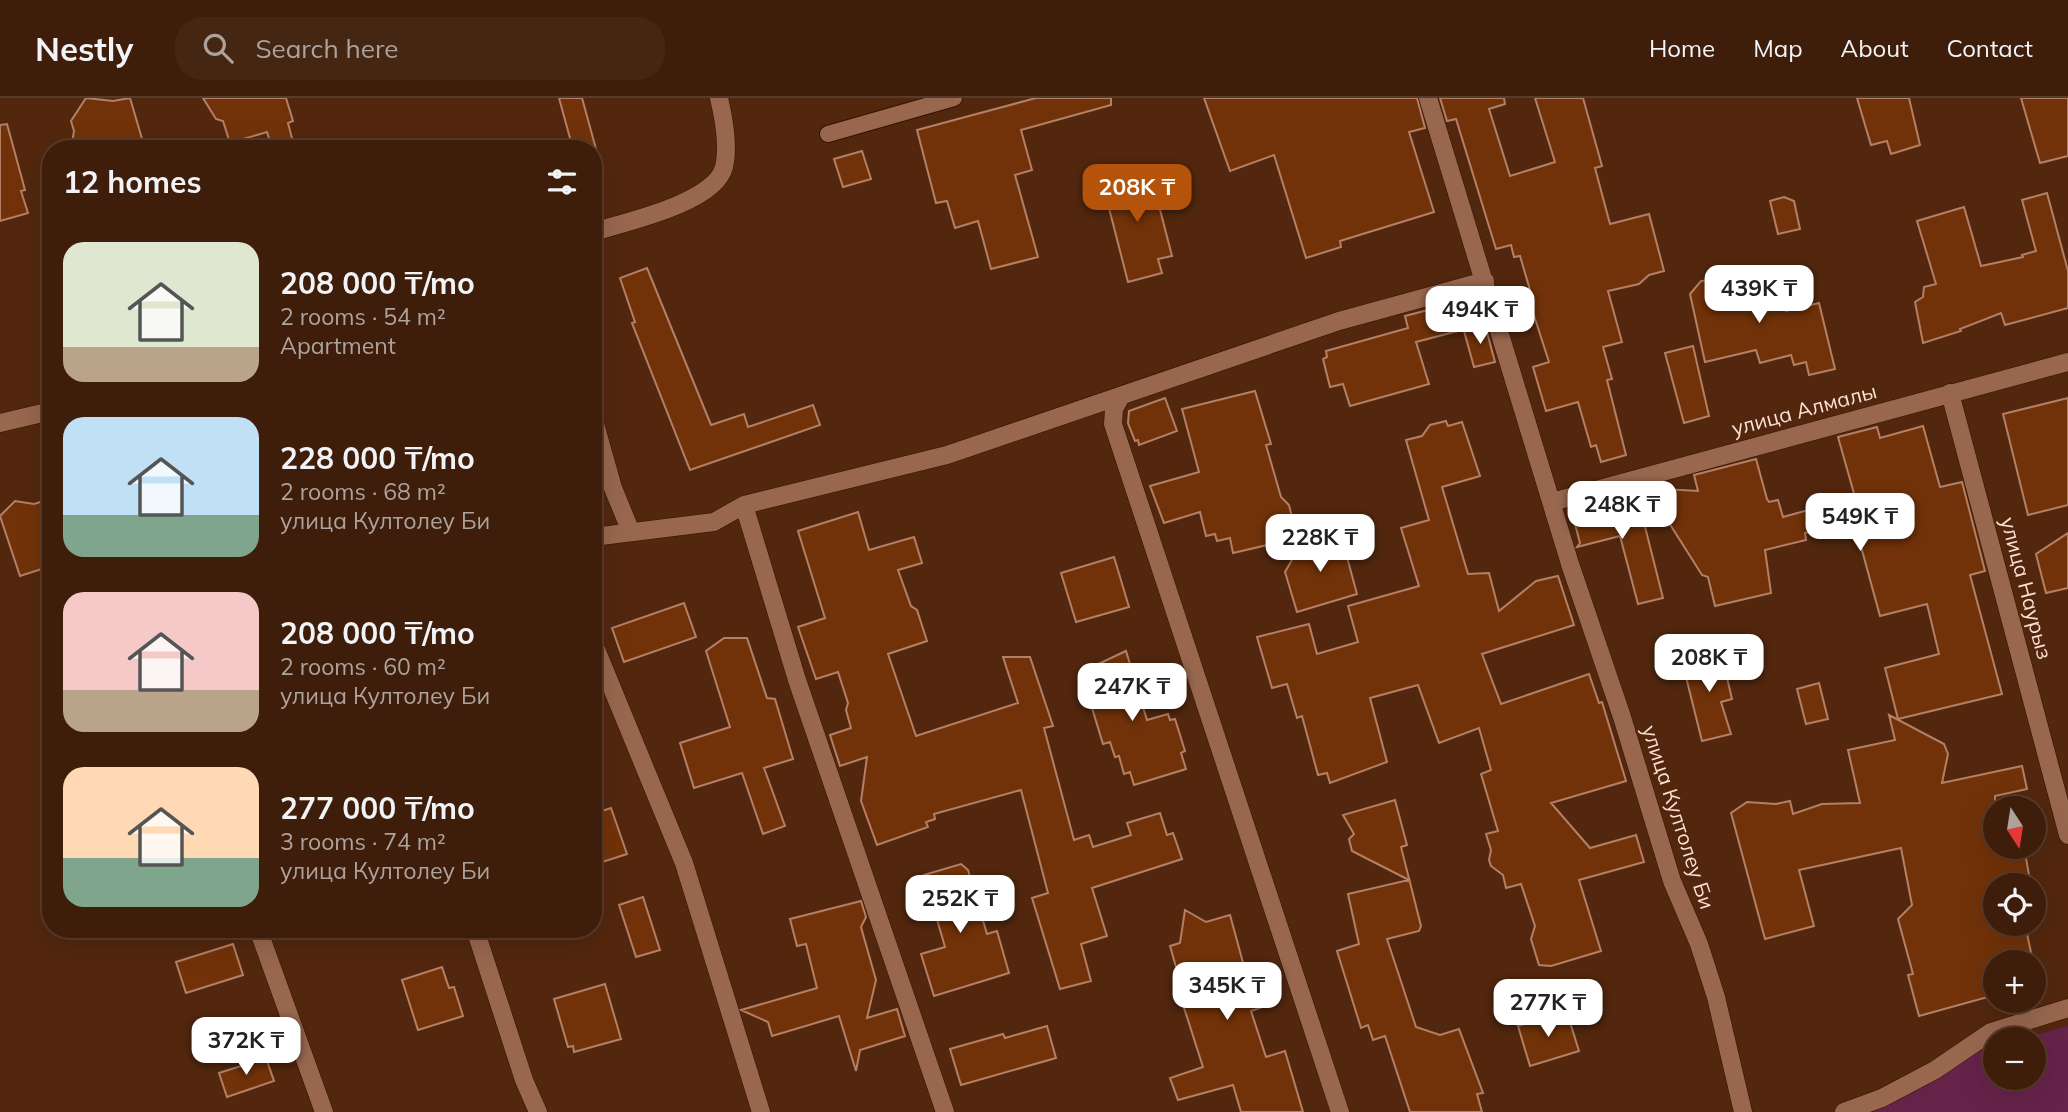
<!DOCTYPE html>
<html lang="en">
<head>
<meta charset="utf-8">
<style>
  body { margin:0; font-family:Mulish,sans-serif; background:#452613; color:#f1f3f6; height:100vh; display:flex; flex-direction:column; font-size:26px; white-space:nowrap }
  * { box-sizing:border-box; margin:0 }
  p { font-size:23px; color:#ada29c }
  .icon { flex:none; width:38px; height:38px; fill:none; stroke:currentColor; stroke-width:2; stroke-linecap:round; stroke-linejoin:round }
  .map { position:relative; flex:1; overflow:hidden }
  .side { position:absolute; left:42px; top:42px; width:560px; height:798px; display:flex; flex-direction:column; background:#3e1d0a; border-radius:28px; box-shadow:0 7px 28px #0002,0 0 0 2px #573b2b }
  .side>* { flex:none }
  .needle { width:46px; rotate:168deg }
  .tools { position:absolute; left:1983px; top:698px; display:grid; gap:14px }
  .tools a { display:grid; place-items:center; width:63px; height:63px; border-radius:50%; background:#3e1d0a; box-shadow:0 7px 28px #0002,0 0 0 2px #573b2b; font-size:35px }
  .price { position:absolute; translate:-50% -60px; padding:0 16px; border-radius:14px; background:#fff; color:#222; font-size:23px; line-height:46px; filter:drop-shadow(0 2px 4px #0008) }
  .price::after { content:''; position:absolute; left:50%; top:42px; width:21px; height:16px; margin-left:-10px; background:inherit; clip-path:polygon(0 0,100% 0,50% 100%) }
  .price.current { background:#b45309; color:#fff }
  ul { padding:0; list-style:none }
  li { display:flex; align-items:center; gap:21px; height:175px; padding:0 21px }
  li span { display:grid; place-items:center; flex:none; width:196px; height:140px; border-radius:21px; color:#555 }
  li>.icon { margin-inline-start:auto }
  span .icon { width:84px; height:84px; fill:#fffc; stroke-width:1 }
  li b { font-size:30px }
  h2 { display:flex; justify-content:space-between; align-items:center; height:84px; padding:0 21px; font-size:30px }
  header { display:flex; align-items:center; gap:42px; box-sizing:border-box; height:98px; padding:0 35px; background:#3e1d0a; border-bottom:2px solid #573b2b }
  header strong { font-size:33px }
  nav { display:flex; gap:38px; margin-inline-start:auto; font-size:24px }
  .search { width:490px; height:63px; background:#452613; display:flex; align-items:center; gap:18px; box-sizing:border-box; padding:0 24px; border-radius:28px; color:#ada29c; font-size:26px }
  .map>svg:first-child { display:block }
</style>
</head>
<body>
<header>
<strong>Nestly</strong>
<div class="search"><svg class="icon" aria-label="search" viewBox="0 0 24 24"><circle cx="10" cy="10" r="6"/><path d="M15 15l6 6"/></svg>Search here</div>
<nav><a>Home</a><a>Map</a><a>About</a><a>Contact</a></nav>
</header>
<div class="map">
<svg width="2068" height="1014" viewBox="0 0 2068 1014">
  <rect width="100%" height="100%" fill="#52270e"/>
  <path fill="#652349" d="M2068 928V1014H1874L1979 953 1995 949V980H2034V942L2021 941Z"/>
  <path fill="#713209" stroke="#b38066" stroke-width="2" d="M86 0 113 3 130 0 145 51H71L74 33 71 23Z
    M203 0H286L293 23 288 25 293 44 272 50 267 34 230 45 223 23 216 21Z
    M559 0H582L596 51H573Z
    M1036 0H1111V7L1021 32 1032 72 1015 77 1038 159 991 171 978 123 955 130 947 103 936 105 917 32Z
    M1204 0H1417L1425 30 1409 34 1434 114 1340 143 1341 149 1306 160 1274 57 1230 73Z
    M1440 0H1504L1505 6 1489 11 1510 78 1555 64 1535 0H1583L1602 68 1595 70 1610 126 1649 116 1664 173 1649 177 1639 186 1608 193 1622 244 1603 249 1612 281 1607 282 1626 357 1601 364 1596 347 1591 349 1578 304 1546 313 1533 269 1549 264 1528 199 1530 192 1520 158 1514 159 1511 147 1496 151 1456 21 1447 23Z
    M1857 0H1909L1920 47 1891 56 1887 43 1871 47Z
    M2021 0H2068V58L2040 65Z
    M7 26 25 92 21 93 28 115 0 123V27Z
    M862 53 871 81 843 89 834 61Z
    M1142 69 1149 97 1156 96 1172 158 1158 161 1162 175 1128 184 1101 79Z
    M2047 95 2068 173V210L2005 227 2001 215 1960 231 1961 233 1923 245 1915 204 1923 199 1924 189 1936 186 1917 123 1964 109 1981 168 2023 159 2022 157 2036 153 2022 102Z
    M1784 99 1794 103 1800 131 1778 136 1770 103Z
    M647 170 711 327 744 316 748 329 813 307 820 327 690 372 632 225 635 224 620 180Z
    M1758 178 1781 193 1786 213 1819 205 1835 271 1809 277 1806 264 1794 267 1791 257 1760 265 1756 252 1705 264 1690 196 1701 183 1712 182 1722 187Z
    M1474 200 1481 227 1416 244 1429 286 1350 308 1343 286 1330 289 1323 261 1327 259 1326 253 1408 230 1405 218Z
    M1485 227 1495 264 1474 269 1464 233Z
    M1693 248 1709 318 1684 325 1665 255Z
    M1255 293 1271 346 1266 347 1281 399 1289 407 1297 440 1233 455 1230 440 1217 443 1215 436 1206 438 1200 414 1164 425 1150 388 1199 374 1182 311Z
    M1165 300 1177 333 1139 347 1138 342 1135 343 1128 325 1129 313Z
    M2068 300V407L2028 417 2003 316Z
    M1446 323 1448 328 1462 324 1480 378 1442 389 1468 476 1489 475 1499 513 1536 483 1558 478 1574 527 1482 556 1501 606 1589 576 1599 605 1602 604 1626 683 1551 705 1590 750 1636 737 1644 764 1579 782 1601 853 1551 868 1539 867 1531 841 1535 828 1521 786 1506 790 1503 777 1491 768 1489 762 1491 752 1486 736 1498 733 1481 676 1491 672 1479 630 1439 645 1418 587 1370 600 1387 664 1330 685 1327 675 1318 677 1302 618 1297 620 1287 586 1272 590 1257 539 1309 526 1317 556 1358 544 1348 508 1419 488 1401 430 1429 422 1406 342 1422 338 1430 327Z
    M1923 328 1940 389 1962 384 1985 473 1970 477 2002 596 1898 621 1885 570 1939 556 1927 506 1880 518 1854 423 1805 435 1806 442 1765 452 1771 495 1715 508 1708 479 1702 477 1647 390 1698 393 1694 377 1756 361 1767 401 1769 404 1778 402 1783 419 1855 399 1838 339 1877 329 1880 340Z
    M1618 398 1622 413 1638 401 1663 500 1638 506 1620 438 1577 449 1580 445 1571 411Z
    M47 402 51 414V468L20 478 0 418 15 403 34 406Z
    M858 414 869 452 914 439 922 465 898 472 911 508 917 512 927 543 888 556 916 638 1018 605 1003 559H1030L1053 628 1044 630 1074 742 1089 737 1093 749 1131 737 1127 725 1160 715 1167 737 1173 735 1182 761 1092 790 1107 838 1081 846 1091 883 1060 891 1032 800 1048 795 1021 692 934 716 935 721 926 724 928 729 877 747 861 703 867 659 840 668 830 637 851 630 846 612 848 605 838 574 816 581 798 529 825 520 798 433Z
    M2068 435V490L2046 495 2036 456Z
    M1341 437 1357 496 1297 514 1285 474 1300 448Z
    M1114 459 1129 509 1076 524 1061 475Z
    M684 505 696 539 624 564 612 530Z
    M724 540H747L767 600 775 601 793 661 764 670 785 728 763 736 742 675 694 690 680 645 730 629 706 553Z
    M1126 553 1147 622 1168 616 1170 622 1175 621 1185 653 1181 655 1186 671 1134 687 1130 674 1124 676 1119 658 1115 659 1110 644 1103 646 1081 574Z
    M1721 554 1732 601 1721 604 1731 636 1702 643 1682 563Z
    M1819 585 1828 621 1806 626 1797 591Z
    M1889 617 1944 646 1948 656 1942 685 2022 668 2027 691 1995 698V749H2024L2031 788H1995V826H2025L2033 864H1995V897L1919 918 1908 877 1913 876 1898 821 1912 807 1901 750 1799 772 1814 828 1765 841 1731 715 1747 704 1776 706 1790 703 1793 716 1822 706 1860 705 1848 652 1895 642Z
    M1395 702 1407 747 1401 749 1421 828 1419 833 1387 841 1416 929 1440 937 1459 931 1483 995 1477 996 1482 1014H1410L1385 938 1373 942 1368 927 1361 930 1337 853 1359 846 1348 796 1409 782 1352 753 1349 741 1354 736 1343 717Z
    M611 710 627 756 593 767V716Z
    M961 766 968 772 987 836 997 833 1009 875 934 898 921 856 945 849 924 777Z
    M643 799 660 852 636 859 619 807Z
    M861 803 866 819 861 829 876 882 867 920 897 911 905 938 860 952 856 973 839 918 772 938 768 924 741 912 817 890 806 846 797 848 790 821Z
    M1185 812 1206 824 1230 817 1248 883 1266 889 1271 906 1251 913 1266 959 1285 953 1303 1014H1241L1233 987 1178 1002 1170 980 1203 969 1178 891 1182 890 1170 848 1180 845Z
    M233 846 243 877 186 895 176 864Z
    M442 869 449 890 454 889 463 918 418 932 402 882Z
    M605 886 621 941 574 954 573 948 568 949 554 901Z
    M1557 916 1569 921 1579 953 1530 968 1518 928Z
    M1047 928 1056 960 961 987 950 951 1003 936 1005 940Z
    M266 960 274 983 227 999 219 975Z"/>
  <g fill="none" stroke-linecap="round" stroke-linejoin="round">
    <defs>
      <path id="lane" d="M828 36 954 0"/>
      <path id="street" d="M1428 0 1570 466 1622 619 1672 783 1699 846 1716 899 1743 1014
        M593 134C625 124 715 105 724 69 729 48 724 21 719 0
        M1950 295 2068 737
        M1120 300 1114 311 1113 326 1340 1014
        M593 319 613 390 631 434
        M0 325 51 313
        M1552 404 2068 264
        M744 407 797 582 945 1014
        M593 439 714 424 744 407 947 357 1339 223 1485 183
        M593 544 684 765 761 1014
        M258 831 324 1014
        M475 831 524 982 538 1014
        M1844 1014 1882 1000 1935 972 1991 934 2068 910"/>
    </defs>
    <use href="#lane" stroke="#311101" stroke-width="18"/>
    <use href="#street" stroke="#311101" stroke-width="19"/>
    <use href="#lane" stroke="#98674e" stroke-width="16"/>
    <use href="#street" stroke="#98674e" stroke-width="18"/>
  </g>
  <g text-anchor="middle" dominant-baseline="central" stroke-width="5" stroke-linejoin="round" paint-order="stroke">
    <g font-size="21" fill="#fce0d2" stroke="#52270e">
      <text transform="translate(1804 311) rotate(-15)">улица Алмалы</text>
      <text transform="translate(2027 490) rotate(75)">улица Наурыз</text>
      <text transform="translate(1679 719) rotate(72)">улица Култолеу Би</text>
    </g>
  </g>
</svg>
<div class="tools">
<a><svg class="needle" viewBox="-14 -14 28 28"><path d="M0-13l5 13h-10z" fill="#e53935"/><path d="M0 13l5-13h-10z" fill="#ada29c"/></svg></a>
<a><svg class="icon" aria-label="locate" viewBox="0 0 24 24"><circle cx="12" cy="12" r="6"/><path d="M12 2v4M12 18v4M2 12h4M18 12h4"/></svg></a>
<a>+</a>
<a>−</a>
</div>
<b class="price current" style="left:1137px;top:126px">208K ₸</b>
<b class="price" style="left:1759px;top:227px">439K ₸</b>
<b class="price" style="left:1480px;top:248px">494K ₸</b>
<b class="price" style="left:1622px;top:443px">248K ₸</b>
<b class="price" style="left:1860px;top:455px">549K ₸</b>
<b class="price" style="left:1320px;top:476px">228K ₸</b>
<b class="price" style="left:1709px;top:596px">208K ₸</b>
<b class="price" style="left:1132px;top:625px">247K ₸</b>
<b class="price" style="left:960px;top:837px">252K ₸</b>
<b class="price" style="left:1227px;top:924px">345K ₸</b>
<b class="price" style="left:1548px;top:941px">277K ₸</b>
<b class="price" style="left:246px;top:979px">372K ₸</b>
<section class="side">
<h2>12 homes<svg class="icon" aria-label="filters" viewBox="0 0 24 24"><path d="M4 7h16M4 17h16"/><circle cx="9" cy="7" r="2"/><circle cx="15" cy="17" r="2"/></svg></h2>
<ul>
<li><span style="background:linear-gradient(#dfe7d0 75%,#b9a48a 0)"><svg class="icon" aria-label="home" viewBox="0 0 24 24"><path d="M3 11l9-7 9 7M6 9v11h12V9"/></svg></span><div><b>208 000 ₸/mo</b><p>2 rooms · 54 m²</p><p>Apartment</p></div></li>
<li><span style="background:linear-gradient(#bfe0f5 70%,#7fa58c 0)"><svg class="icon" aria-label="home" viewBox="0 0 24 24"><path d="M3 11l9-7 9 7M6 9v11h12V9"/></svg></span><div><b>228 000 ₸/mo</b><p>2 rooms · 68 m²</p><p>улица Култолеу Би</p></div></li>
<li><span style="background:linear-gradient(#f6c9c9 70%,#b9a48a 0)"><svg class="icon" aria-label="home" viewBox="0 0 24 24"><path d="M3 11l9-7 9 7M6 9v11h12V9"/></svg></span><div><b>208 000 ₸/mo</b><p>2 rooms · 60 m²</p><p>улица Култолеу Би</p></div></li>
<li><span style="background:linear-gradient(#ffd9b3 65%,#7fa58c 0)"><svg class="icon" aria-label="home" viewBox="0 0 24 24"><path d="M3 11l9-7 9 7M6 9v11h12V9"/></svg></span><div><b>277 000 ₸/mo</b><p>3 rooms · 74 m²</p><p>улица Култолеу Би</p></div></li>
</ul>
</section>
</div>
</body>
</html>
